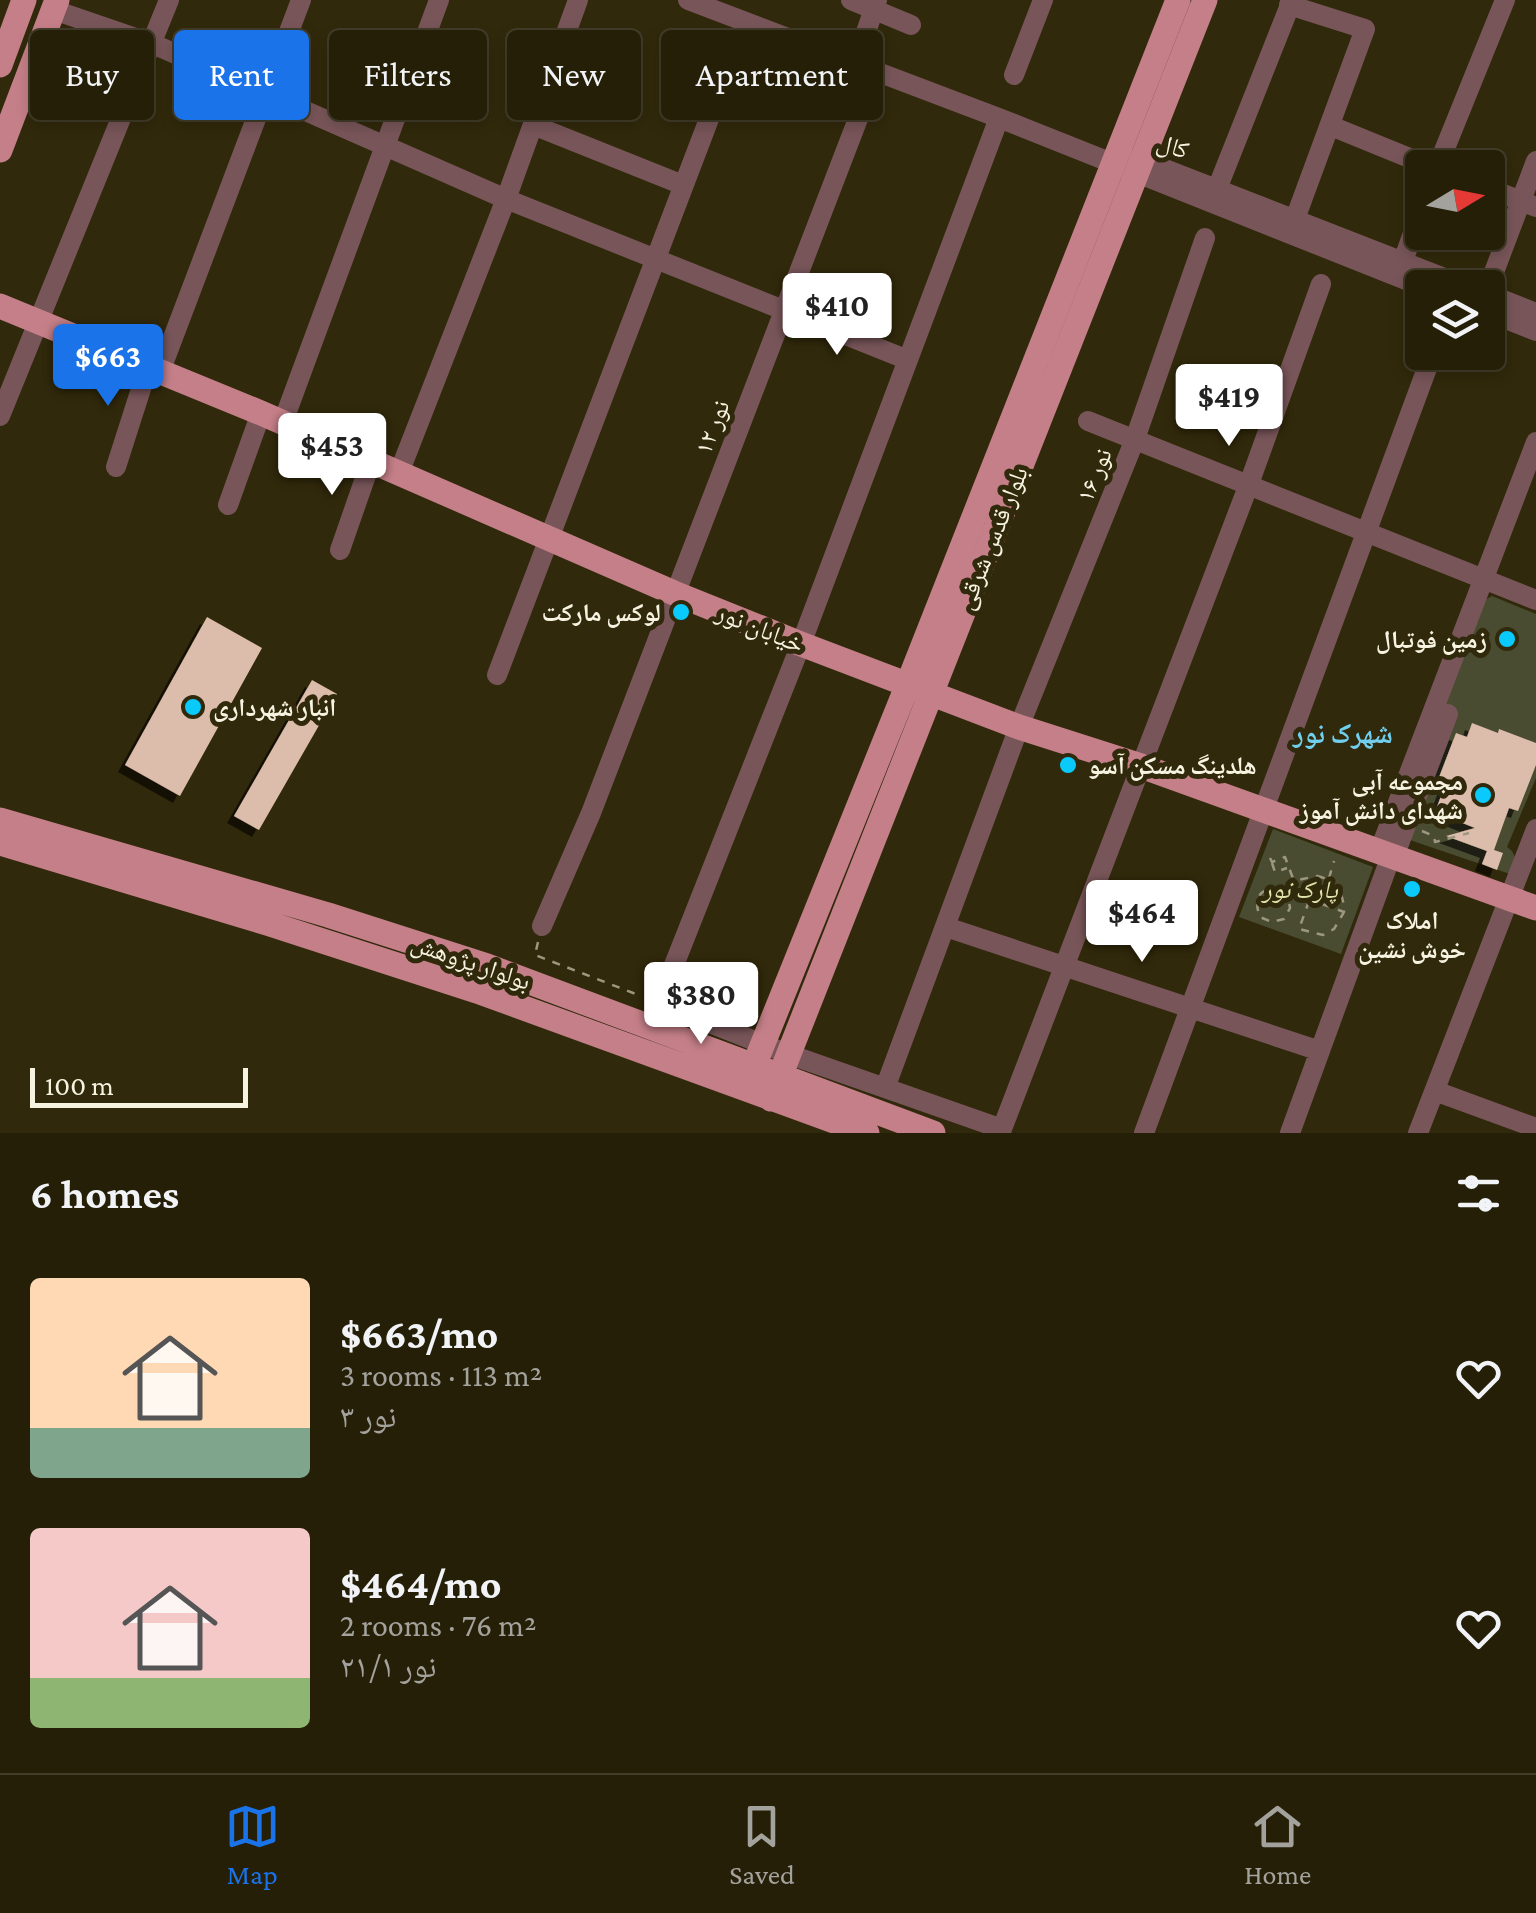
<!DOCTYPE html>
<html lang="en">
<head>
<meta charset="utf-8">
<style>
  body { margin:0; font-family:"Crimson Pro","Noto Naskh Arabic",serif; background:#2d2712; color:#f1f3f6; height:100vh; display:flex; flex-direction:column; font-size:38px; white-space:nowrap }
  * { box-sizing:border-box; margin:0 }
  p { font-size:32px; color:#a3a29c }
  .icon { flex:none; width:55px; height:55px; fill:none; stroke:currentColor; stroke-width:2; stroke-linecap:round; stroke-linejoin:round }
  .map { position:relative; height:1133px; overflow:hidden }
  .drawer { display:flex; flex-direction:column; background:#251f08; flex:1 }
  .drawer>* { flex:none }
  .banner { position:absolute; left:30px; top:30px; width:1000px; height:90px; display:flex; gap:20px }
  .needle { width:65px; rotate:80deg }
  .fabs { position:absolute; left:1405px; top:150px; display:grid; gap:20px }
  .fabs a { display:grid; place-items:center; width:100px; height:100px; border-radius:10px; background:#251f08; box-shadow:0 5px 15px #0003,0 0 0 2px #423d29; font-size:50px }
  .scale { position:absolute; left:30px; bottom:25px; width:218px; box-sizing:border-box; padding-left:10px; border:5px solid #f7f3e1; border-top:0; font-size:28px; line-height:35px; white-space:nowrap; color:#f7f3e1; -webkit-text-stroke:8px #31290b; paint-order:stroke }
  .price { position:absolute; translate:-50% -85px; padding:0 22px; border-radius:10px; background:#fff; color:#222; font-size:32px; line-height:65px; filter:drop-shadow(0 2px 5px #0008) }
  .price::after { content:''; position:absolute; left:50%; top:60px; width:30px; height:22px; margin-left:-15px; background:inherit; clip-path:polygon(0 0,100% 0,50% 100%) }
  .price.on { background:#1a73e8; color:#fff }
  ul { padding:0; list-style:none }
  li { display:flex; align-items:center; gap:30px; height:250px; padding:0 30px }
  li span { display:grid; place-items:center; flex:none; width:280px; height:200px; border-radius:10px; color:#555 }
  li>.icon { margin-inline-start:auto }
  span .icon { width:120px; height:120px; fill:#fffc; stroke-width:1 }
  li b { font-size:42px }
  h2 { display:flex; justify-content:space-between; align-items:center; height:120px; padding:0 30px; font-size:42px }
  .tag { padding:0 35px; border-radius:10px; background:#251f08; box-shadow:0 5px 15px #0003,0 0 0 2px #423d29; font-size:35px; line-height:90px }
  .tag.on { background:#1a73e8; color:#fff }
  .tab-bar { display:flex; justify-content:space-around; align-items:center; height:140px; border-top:2px solid #423d29; background:#251f08; font-size:28px; color:#a3a29c }
  .tab-bar a { display:grid; justify-items:center; gap:5px }
  .tab-bar .on { color:#1a73e8 }
  .map>svg:first-child { display:block }
</style>
</head>
<body>
<div class="map">
<svg width="1536" height="1133" viewBox="0 0 1536 1133">
  <defs>
    <filter id="shadow"><feDropShadow dx="-7" dy="7" stdDeviation="0" flood-color="#0009"/></filter>
  </defs>
  <rect width="100%" height="100%" fill="#31290b"/>
  <path fill="#4a4c31" d="M1492 596 1536 614V778L1507 847 1512 851 1516 859 1510 874 1395 835 1483 601Z
    M1273 829 1373 867 1341 954 1239 917Z"/>
  <path fill="#dcbdab" filter="url(#shadow)" d="M207 617 262 648 180 796 125 765Z
    M312 680 337 694 259 830 234 816Z
    M1472 723 1498 733 1499 729 1536 743V765L1518 811 1509 808 1494 850 1503 853 1497 870 1482 864 1487 851 1446 836 1475 828 1435 812 1446 783 1438 780 1456 733 1467 737Z"/>
  <g fill="none" stroke-linecap="round" stroke-linejoin="round">
    <path stroke="#9d9780" stroke-width="2.5" stroke-dasharray="8 8" stroke-linecap="butt" d="M1422 831 1434 836 1435 842 1469 833
      M1270 858 1272 862 1285 857 1294 881
      M1272 863 1275 872 1287 868
      M1317 876C1336 880 1344 893 1344 912L1287 891 1298 880Z
      M1329 878 1334 861
      M1283 890 1288 896 1290 908 1284 919 1272 922 1260 917C1251 894 1265 884 1287 891
      M1309 901 1299 929 1323 935 1334 929 1344 912
      M538 942 535 955 641 996"/>
    <path stroke="#785559" stroke-width="20" d="M688 0 999 118 1426 288
      M851 0 911 25
      M1289 5 1365 29 1295 219
      M54 10 153 44 506 199 908 360
      M864 38 877 0
      M1014 75 1043 0
      M999 118 801 644 659 1003 788 1054 1002 1129 1249 484 1321 284
      M533 125 683 185
      M1331 126 1434 168
      M1131 161 1142 160 1470 288
      M1437 168 1505 0
      M1488 188 1536 207
      M1217 189 1292 0
      M1403 261 1422 208
      M1488 288 1536 161
      M1488 294 1536 313
      M1488 312 1536 331
      M160 372 301 0
      M0 416 169 0
      M1088 421 1536 600
      M283 422 439 0
      M116 467 148 367
      M399 473 506 199 578 0
      M228 505 261 413
      M340 550 371 461
      M497 675 746 22
      M1379 852 1536 442
      M1394 857 1448 714
      M542 926 591 813 876 72
      M946 927 1320 1051
      M885 1088 1019 727 1135 439 1205 238
      M1435 1091 1536 1128
      M1144 1133 1433 352
      M1290 1133 1391 856
      M1418 1133 1536 829"/>
    <path stroke="#c57f88" stroke-width="25" d="M0 65 24 0
      M0 150 57 0
      M0 306 261 413 674 593 801 644 1019 727 1141 766 1536 908
      M0 820 328 915 487 966 933 1133
      M0 843 267 923 477 991 867 1133
      M745 1088 908 684 1178 0
      M771 1099 1205 0"/>
  </g>
  <g fill="#09cafa" stroke="#31290b" stroke-width="4">
    <circle cx="681" cy="612" r="10"/>
    <circle cx="1507" cy="639" r="10"/>
    <circle cx="193" cy="707" r="10"/>
    <circle cx="1068" cy="765" r="10"/>
    <circle cx="1483" cy="795" r="10"/>
    <circle cx="1412" cy="889" r="10"/>
  </g>
  <g text-anchor="middle" dominant-baseline="central" stroke-width="10" stroke-linejoin="round" paint-order="stroke">
    <g font-size="25" fill="#f7f3e1" stroke="#31290b">
      <text transform="translate(1173 146) rotate(19)">کال</text>
      <text transform="translate(712 427) rotate(-69)">نور ۱۲</text>
      <text transform="translate(1094 475) rotate(-68)">نور ۱۶</text>
      <text transform="translate(992 538) rotate(-68)">بلوار قدس شرقی</text>
      <text transform="translate(760 628) rotate(22)">خیابان نور</text>
      <text transform="translate(471 962) rotate(19)">بولوار پژوهش</text>
    </g>
    <g font-size="25" font-weight="bold" fill="#f7f3e1" stroke="#31290b" text-anchor="end">
      <text x="661" y="612">لوکس مارکت</text>
      <text x="1487" y="639">زمین فوتبال</text>
      <text x="213" y="707" text-anchor="start">انبار شهرداری</text>
      <text x="1088" y="765" text-anchor="start">هلدینگ مسکن آسو</text>
      <text x="1463" y="781">مجموعه آبی<tspan x="1463" dy="29">شهدای دانش آموز</tspan></text>
      <text x="1412" y="920" text-anchor="middle">املاک<tspan x="1412" dy="29">خوش نشین</tspan></text>
    </g>
    <g font-size="25" font-style="italic" fill="#dfe3ab" stroke="#31290b">
      <text x="1300" y="889">پارک نور</text>
    </g>
    <g font-size="28" font-weight="bold" fill="#70ceee" stroke="#31290b">
      <text x="1343" y="733">شهرک نور</text>
    </g>
  </g>
</svg>
<div class="fabs">
<a><svg class="needle" viewBox="-14 -14 28 28"><path d="M0-13l5 13h-10z" fill="#e53935"/><path d="M0 13l5-13h-10z" fill="#a3a29c"/></svg></a>
<a><svg class="icon" aria-label="layers" viewBox="0 0 24 24"><path d="M12 4l9 5-9 5-9-5zM3 14l9 5 9-5"/></svg></a>
</div>
<div class="scale">100 m</div>
<b class="price" style="left:837px;top:358px">$410</b>
<b class="price on" style="left:108px;top:409px">$663</b>
<b class="price" style="left:1229px;top:449px">$419</b>
<b class="price" style="left:332px;top:498px">$453</b>
<b class="price" style="left:1142px;top:965px">$464</b>
<b class="price" style="left:701px;top:1047px">$380</b>
<div class="banner">
<a class="tag">Buy</a>
<a class="tag on">Rent</a>
<a class="tag">Filters</a>
<a class="tag">New</a>
<a class="tag">Apartment</a>
</div>
</div>
<section class="drawer">
<h2>6 homes<svg class="icon" aria-label="filters" viewBox="0 0 24 24"><path d="M4 7h16M4 17h16"/><circle cx="9" cy="7" r="2"/><circle cx="15" cy="17" r="2"/></svg></h2>
<ul>
<li><span style="background:linear-gradient(#ffd9b3 75%,#7fa58c 0)"><svg class="icon" aria-label="home" viewBox="0 0 24 24"><path d="M3 11l9-7 9 7M6 9v11h12V9"/></svg></span><div><b>$663/mo</b><p>3 rooms · 113 m²</p><p>نور ۳</p></div><svg class="icon" aria-label="heart" viewBox="0 0 24 24"><path d="M12 20l-8-8c-3-5 5-10 8-4 3-6 11-1 8 4z"/></svg></li>
<li><span style="background:linear-gradient(#f6c9c9 75%,#8fb573 0)"><svg class="icon" aria-label="home" viewBox="0 0 24 24"><path d="M3 11l9-7 9 7M6 9v11h12V9"/></svg></span><div><b>$464/mo</b><p>2 rooms · 76 m²</p><p>نور ۲۱/۱</p></div><svg class="icon" aria-label="heart" viewBox="0 0 24 24"><path d="M12 20l-8-8c-3-5 5-10 8-4 3-6 11-1 8 4z"/></svg></li>
</ul>
</section>
<nav class="tab-bar">
<a class="on"><svg class="icon" aria-label="map" viewBox="0 0 24 24"><path d="M3 6l6-2 6 2 6-2v14l-6 2-6-2-6 2zM9 4v14M15 6v14"/></svg>Map</a>
<a><svg class="icon" aria-label="saved" viewBox="0 0 24 24"><path d="M7 4h10v16l-5-4-5 4z"/></svg>Saved</a>
<a><svg class="icon" aria-label="home" viewBox="0 0 24 24"><path d="M3 11l9-7 9 7M6 9v11h12V9"/></svg>Home</a>
</nav>
</body>
</html>
